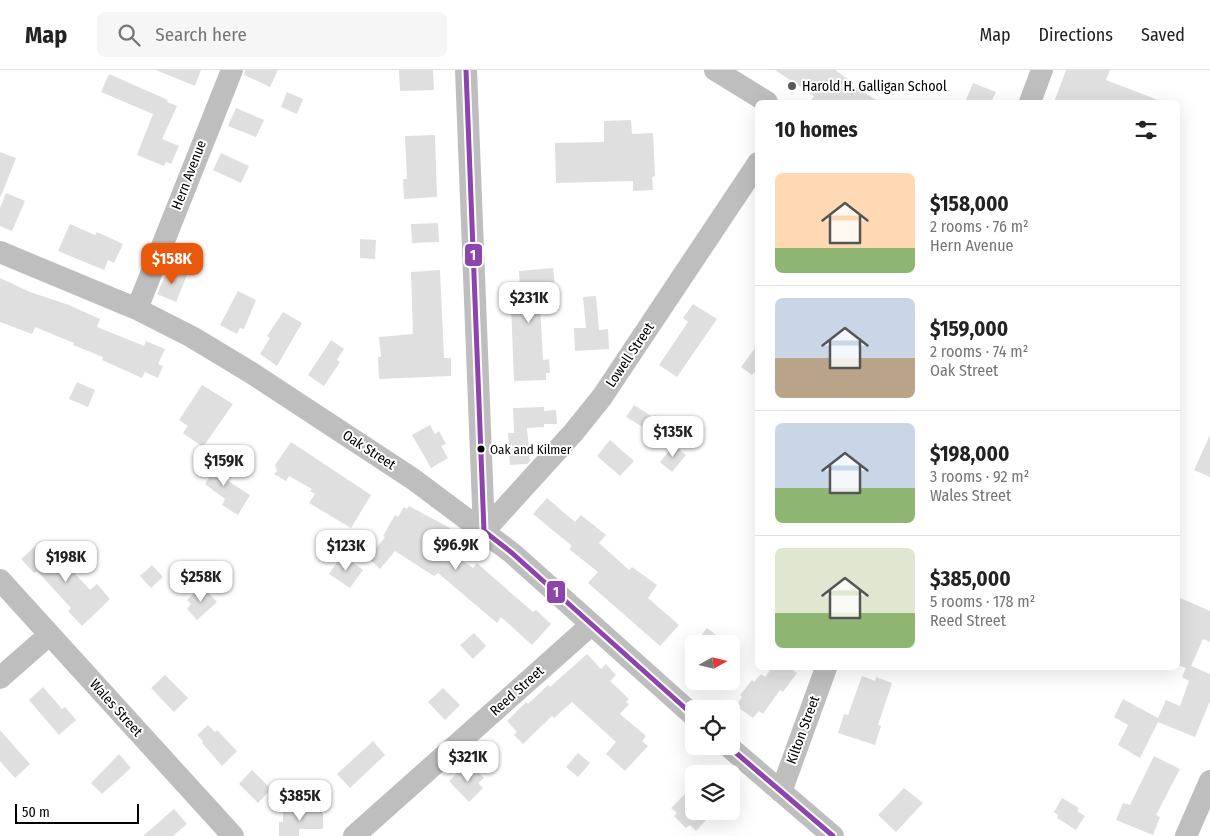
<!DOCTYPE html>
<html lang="en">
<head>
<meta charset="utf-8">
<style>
  body { margin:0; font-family:"Fira Sans Condensed",sans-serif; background:#f6f6f6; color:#222; height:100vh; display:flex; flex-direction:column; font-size:19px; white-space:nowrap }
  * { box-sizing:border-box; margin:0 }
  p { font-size:16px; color:#767676 }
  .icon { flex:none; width:28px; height:28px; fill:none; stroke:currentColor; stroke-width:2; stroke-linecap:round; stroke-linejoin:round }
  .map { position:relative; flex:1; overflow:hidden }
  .panel { position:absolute; left:755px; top:30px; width:425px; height:570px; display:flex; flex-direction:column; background:#fff; border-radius:8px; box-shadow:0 5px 20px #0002 }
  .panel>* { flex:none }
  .needle { width:32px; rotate:82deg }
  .tools { position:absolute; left:685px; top:565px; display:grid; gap:10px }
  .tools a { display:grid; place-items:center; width:55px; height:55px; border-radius:8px; background:#fff; box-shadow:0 5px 20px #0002; font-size:25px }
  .scale { position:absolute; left:15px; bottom:12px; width:124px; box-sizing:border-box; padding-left:5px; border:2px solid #000; border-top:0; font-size:14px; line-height:18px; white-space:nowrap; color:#000; -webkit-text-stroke:4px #fff; paint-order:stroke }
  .price { position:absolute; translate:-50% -42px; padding:0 11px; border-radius:10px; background:#fff; color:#222; font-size:16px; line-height:32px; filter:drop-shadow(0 1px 2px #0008) }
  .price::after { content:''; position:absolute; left:50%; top:30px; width:15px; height:11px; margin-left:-8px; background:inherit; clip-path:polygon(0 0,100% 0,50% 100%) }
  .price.current { background:#ea580c; color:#fff }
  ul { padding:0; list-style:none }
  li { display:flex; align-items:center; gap:15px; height:125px; padding:0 20px }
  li+li { border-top:1px solid #e0e0e0 }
  li span { display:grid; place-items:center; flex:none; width:140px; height:100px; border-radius:8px; color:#555 }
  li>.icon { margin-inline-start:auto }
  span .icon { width:60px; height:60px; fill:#fffc; stroke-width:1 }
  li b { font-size:21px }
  h2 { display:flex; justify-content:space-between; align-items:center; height:60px; padding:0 20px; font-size:21px }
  header { display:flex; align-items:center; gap:30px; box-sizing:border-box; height:70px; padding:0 25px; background:#fff; border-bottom:1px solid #e0e0e0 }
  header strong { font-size:24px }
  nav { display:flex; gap:28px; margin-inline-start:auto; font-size:18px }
  .search { width:350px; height:45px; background:#f6f6f6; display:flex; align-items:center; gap:12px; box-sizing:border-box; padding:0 18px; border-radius:8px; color:#767676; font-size:19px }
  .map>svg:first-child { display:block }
</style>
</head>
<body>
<header>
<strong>Map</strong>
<div class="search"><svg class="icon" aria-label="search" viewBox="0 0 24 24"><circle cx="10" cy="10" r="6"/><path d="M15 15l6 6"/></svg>Search here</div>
<nav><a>Map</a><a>Directions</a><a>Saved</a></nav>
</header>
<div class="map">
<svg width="1210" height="766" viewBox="0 0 1210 766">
  <rect width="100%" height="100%" fill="#fff"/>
  <path fill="#dfdfdf" d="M156 0H201L195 16Z
    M245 0H278L270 17 244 5Z
    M399 0H433L434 20 400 21Z
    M775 0H835L848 9 846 12 880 32H810L814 26Z
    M1066 0H1110L1106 10 1163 32H1054Z
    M109 4 168 30 167 32 177 36 162 69 179 76 171 94 166 92 164 96 137 85 153 44 101 22Z
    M973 13 996 22 991 32H965Z
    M287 22 303 29 297 44 281 37Z
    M236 38 264 50 256 67 228 56Z
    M631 50 632 64 653 63 655 106 652 107 653 120 633 121V111L556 113 555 73 604 72V51Z
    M435 65 437 127 404 129 403 109H407L405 66Z
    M0 82 16 88 1 126H0Z
    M221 83 249 96 241 113 213 100Z
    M6 123 25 131 12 161 0 156V138Z
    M438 153 439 172 412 173 411 154Z
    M70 154 95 165 97 162 123 174 114 193 108 190 104 200 58 181Z
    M360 169 376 170 375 189 360 188Z
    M169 197 187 205 176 232 157 224Z
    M553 198 555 217 546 218 547 234 540 235 543 290 549 289 550 303H546V310L514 311 511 234H503V220L520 219 519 201Z
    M440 200 444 288H451V306L379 309 378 287H381L379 267 413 264 411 202Z
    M0 208 30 222 69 235 100 249 97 257 144 276 146 271 165 279 158 294 163 296 158 308 145 302 142 308 102 290 103 287 73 275 74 273 35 257 32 264 0 252Z
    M238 221 256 230 244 259 240 258 237 264 220 255Z
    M596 226 599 260 608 259 609 279 575 281 574 258H586L583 227Z
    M693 234 717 249 677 307 659 295 688 252 683 248Z
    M283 242 302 253 277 296 260 284 270 268 267 266Z
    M331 270 344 279 337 290 340 292 324 316 308 305Z
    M758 274V298L752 305 741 297Z
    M77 312 95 320 88 337 69 329Z
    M202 315 233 334 203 377 183 363 188 356 179 350Z
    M634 335 654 348 655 345 668 353 657 371 643 362 646 359 626 347Z
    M544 337V341L556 340 557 354H544V357L527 358 530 391 527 394 510 395 508 363H514L513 338Z
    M430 355 435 364 439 361 446 374 441 376 448 388 431 398 412 365Z
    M1210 365V407L1194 400Z
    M610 370 634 391 620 406 597 386Z
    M291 372 371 425 351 458 309 433 315 424 310 421 312 419 289 406 286 411 274 404 277 401 275 395Z
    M674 375 686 385 672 402 660 392Z
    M209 388 226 401 222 407 250 425 238 445 222 435 225 429 205 414 209 408 199 401Z
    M547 428 575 452 581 445 606 465 599 473 629 500 632 497 657 515 648 528 679 555 660 576 588 513 598 502 569 479 572 476 533 444Z
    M409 436 450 458 440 474 473 498 477 493 533 542 536 540 551 554 532 575 501 547 497 553 438 503 434 506 395 481 380 499 368 488 385 467 383 466 395 445 398 447 404 437 407 439Z
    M41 471 47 478 49 475 90 520 97 514 110 529 82 556 68 541 71 538 37 501 34 503 21 489Z
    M342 485 363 500 350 518 329 504Z
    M152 495 163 507 151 518 140 506Z
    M202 516 217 532 197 550 187 539 191 534 187 530Z
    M1178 527 1210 541V572L1203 569 1191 596 1210 604V631L1195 667 1158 652 1140 688 1118 675 1128 655 1114 647 1123 629 1158 648 1166 630 1180 636 1189 611 1182 607 1186 598 1178 595Z
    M707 558 728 574H695Z
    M474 563 486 576 473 589 460 575Z
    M587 584 601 599 606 594 616 605 610 611 629 629 626 632 629 634 620 644 646 666 642 671 648 676 625 701 606 684 616 672 572 632 554 648 552 646 523 674 514 665 517 662 507 651 526 632 528 634 548 615 550 617Z
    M772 598H790L797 603 783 622 780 620 763 644 759 641 753 648 736 636 742 627 740 625 752 610 754 612 761 604 765 607Z
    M165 605 188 628 174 642 151 618Z
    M862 606 875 611 876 607 892 613 878 655 881 656 875 675 838 663 844 644 848 645Z
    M43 617 62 639 65 637 76 650 59 665 29 630Z
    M443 618 460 635 445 650 428 632Z
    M208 655 215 662 217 660 237 681 222 696 202 673 203 671 197 665Z
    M0 660 30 694 15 708 0 691Z
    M373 671 385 685 350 718 337 704Z
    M578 683 590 693 578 707 566 697Z
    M119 684 131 698 102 724 91 713Z
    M1154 686 1180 699 1156 745 1160 747 1153 765 1116 750 1123 733 1130 735Z
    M471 695 484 708 478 713 483 718 469 732 449 711 463 698 465 701Z
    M252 700 271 719 258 733 239 714Z
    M904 718 923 733 896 762 878 745Z
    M685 724 694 733V741H704L701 744 707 749 696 761 690 755 686 758 674 746 677 743 671 738Z
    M1062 728 1079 738 1077 741 1085 746 1076 760 1057 748 1058 745 1054 742Z
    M174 739 187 754 173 766H143Z
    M283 741H323V759H299V766H279V752H283Z"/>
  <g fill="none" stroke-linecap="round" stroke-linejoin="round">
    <path stroke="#bebebe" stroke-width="22" d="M466 0 484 461
      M715 0 767 32
      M1030 32 1042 0
      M0 182 137 239 192 267 250 302 413 409 512 483 694 646
      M137 239 232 0
      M484 461 573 363 602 327 758 93
      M0 510 233 766
      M0 608 49 565
      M728 676 833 766
      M781 722 826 598
      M354 766 591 555
      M1186 766 1210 711"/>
    <defs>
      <path id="bus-1" d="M466 0 484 461 512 483 694 646
        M728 676 833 766"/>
    </defs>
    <use href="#bus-1" stroke="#fff" stroke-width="9"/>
    <use href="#bus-1" stroke="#8e44ad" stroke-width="5"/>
  </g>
  <circle fill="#595959" stroke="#fff" stroke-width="2" cx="792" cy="16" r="5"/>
  <circle fill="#000" stroke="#fff" stroke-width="2" cx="481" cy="379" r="4.5"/>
  <g text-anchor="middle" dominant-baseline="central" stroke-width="4" stroke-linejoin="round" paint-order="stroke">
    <g font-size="13" fill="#000" stroke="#fff" text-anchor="start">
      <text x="490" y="379">Oak and Kilmer</text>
    </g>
    <g font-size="14" fill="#000" stroke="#fff" text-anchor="start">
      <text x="802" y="16">Harold H. Galligan School</text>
    </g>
    <g font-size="14" fill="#000" stroke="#fff">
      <text transform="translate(189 105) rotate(-69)">Hern Avenue</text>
      <text transform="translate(630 285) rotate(-56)">Lowell Street</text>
      <text transform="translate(369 380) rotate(33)">Oak Street</text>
      <text transform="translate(517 621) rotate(-42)">Reed Street</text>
      <text transform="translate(116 638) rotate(48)">Wales Street</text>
      <text transform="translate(803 660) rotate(-70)">Kilton Street</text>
    </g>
  </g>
  <g stroke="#fff" stroke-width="2">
    <rect x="464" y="173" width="19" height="24" rx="5" fill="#8e44ad"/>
    <rect x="546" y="510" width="20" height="24" rx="5" fill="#8e44ad"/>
  </g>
  <g font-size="14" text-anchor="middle" font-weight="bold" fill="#fff">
    <text x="473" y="190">1</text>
    <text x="556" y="527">1</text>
  </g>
</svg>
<div class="tools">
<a><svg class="needle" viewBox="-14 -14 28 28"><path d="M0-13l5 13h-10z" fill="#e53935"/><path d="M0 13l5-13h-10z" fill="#767676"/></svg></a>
<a><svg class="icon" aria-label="locate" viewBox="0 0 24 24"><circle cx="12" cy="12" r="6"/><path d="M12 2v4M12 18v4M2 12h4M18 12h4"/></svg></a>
<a><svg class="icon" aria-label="layers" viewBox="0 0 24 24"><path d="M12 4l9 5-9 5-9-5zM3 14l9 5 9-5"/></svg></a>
</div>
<div class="scale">50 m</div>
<b class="price current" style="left:172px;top:215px">$158K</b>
<b class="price" style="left:529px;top:254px">$231K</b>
<b class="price" style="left:673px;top:388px">$135K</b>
<b class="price" style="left:224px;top:417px">$159K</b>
<b class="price" style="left:456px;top:501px">$96.9K</b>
<b class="price" style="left:346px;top:502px">$123K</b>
<b class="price" style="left:66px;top:513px">$198K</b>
<b class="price" style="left:201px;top:533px">$258K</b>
<b class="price" style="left:468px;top:713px">$321K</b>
<b class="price" style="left:300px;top:752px">$385K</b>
<section class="panel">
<h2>10 homes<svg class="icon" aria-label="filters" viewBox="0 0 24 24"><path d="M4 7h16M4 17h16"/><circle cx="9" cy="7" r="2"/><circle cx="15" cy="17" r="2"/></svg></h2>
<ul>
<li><span style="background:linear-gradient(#ffd9b3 75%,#8fb573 0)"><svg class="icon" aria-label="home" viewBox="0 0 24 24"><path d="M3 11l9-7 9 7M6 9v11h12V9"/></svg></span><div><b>$158,000</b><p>2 rooms · 76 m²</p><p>Hern Avenue</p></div></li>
<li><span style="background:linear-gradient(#c9d6e8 60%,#b9a48a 0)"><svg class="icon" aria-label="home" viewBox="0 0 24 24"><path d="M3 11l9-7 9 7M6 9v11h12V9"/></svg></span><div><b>$159,000</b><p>2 rooms · 74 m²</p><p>Oak Street</p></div></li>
<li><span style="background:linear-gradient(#c9d6e8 65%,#8fb573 0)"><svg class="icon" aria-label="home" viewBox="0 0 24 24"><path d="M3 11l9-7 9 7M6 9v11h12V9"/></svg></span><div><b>$198,000</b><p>3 rooms · 92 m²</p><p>Wales Street</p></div></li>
<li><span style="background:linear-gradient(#dfe7d0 65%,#8fb573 0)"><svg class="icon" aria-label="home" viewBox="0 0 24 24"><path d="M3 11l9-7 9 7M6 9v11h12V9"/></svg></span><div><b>$385,000</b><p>5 rooms · 178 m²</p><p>Reed Street</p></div></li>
</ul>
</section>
</div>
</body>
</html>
